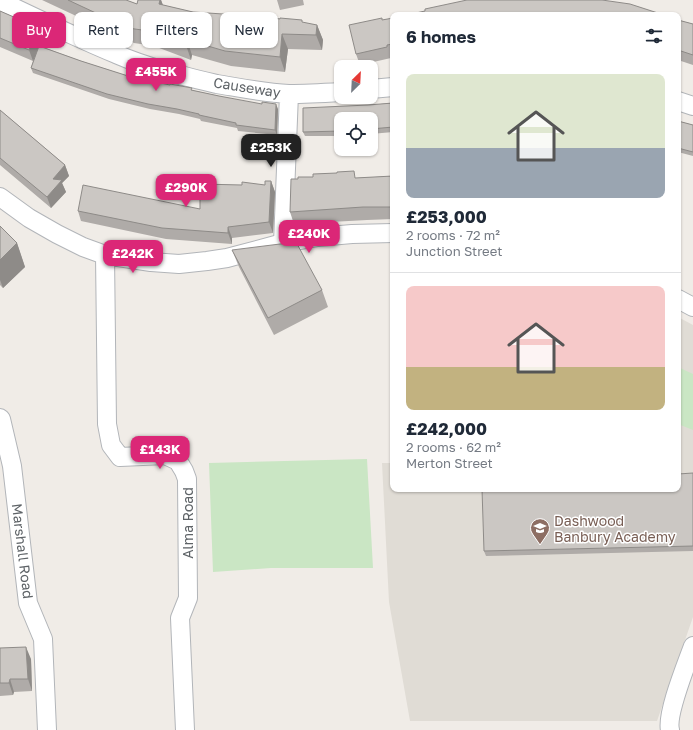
<!DOCTYPE html>
<html lang="en">
<head>
<meta charset="utf-8">
<style>
  body { margin:0; font-family:"Golos Text",sans-serif; background:#f2f2f3; color:#1f2937; height:100vh; display:flex; flex-direction:column; font-size:15px; white-space:nowrap }
  * { box-sizing:border-box; margin:0 }
  p { font-size:13px; color:#747a83 }
  .icon { flex:none; width:22px; height:22px; fill:none; stroke:currentColor; stroke-width:2; stroke-linecap:round; stroke-linejoin:round }
  .map { position:relative; flex:1; overflow:hidden }
  .side { position:absolute; left:390px; top:12px; width:291px; height:480px; display:flex; flex-direction:column; background:#fff; border-radius:8px; box-shadow:0 1px 3px #0004 }
  .side>* { flex:none }
  .top-card { position:absolute; left:12px; top:12px; width:318px; height:36px; display:flex; gap:8px }
  .needle { width:26px; rotate:24deg }
  .tools { position:absolute; left:334px; top:60px; display:grid; gap:8px }
  .tools a { display:grid; place-items:center; width:44px; height:44px; border-radius:8px; background:#fff; box-shadow:0 1px 3px #0004; font-size:20px }
  .price { position:absolute; translate:-50% -34px; padding:0 9px; border-radius:8px; background:#db2777; color:#fff; font-size:13px; line-height:26px; filter:drop-shadow(0 1px 2px #0008) }
  .price::after { content:''; position:absolute; left:50%; top:24px; width:12px; height:9px; margin-left:-6px; background:inherit; clip-path:polygon(0 0,100% 0,50% 100%) }
  .price.selected { background:#222; color:#fff }
  ul { padding:0; list-style:none }
  li { display:grid; align-content:center; gap:8px; height:212px; padding:0 16px }
  li+li { border-top:1px solid #e0e1e3 }
  li span { display:grid; place-items:center; height:124px; border-radius:8px; color:#555 }
  li>.icon { margin-inline-start:auto }
  span .icon { width:72px; height:72px; fill:#fffc; stroke-width:1 }
  li b { font-size:17px }
  h2 { display:flex; justify-content:space-between; align-items:center; height:48px; padding:0 16px; font-size:17px }
  .tag { padding:0 14px; border-radius:8px; background:#fff; box-shadow:0 1px 3px #0004; font-size:14px; line-height:36px }
  .tag.selected { background:#db2777; color:#fff }
  .map>svg:first-child { display:block }
</style>
</head>
<body>
<div class="map">
<svg width="693" height="730" viewBox="0 0 693 730">
  <rect width="100%" height="100%" fill="#f0ece7"/>
  <path fill="#e0dcd5" d="M678 317 693 325V617L657 721H410L389 602 382 463H393V489H678Z"/>
  <path fill="#cae6c4" d="M678 367 693 374V430L678 424Z
    M367 459 373 568H271L213 572 209 463Z"/>
  <g fill="none" stroke-linecap="round" stroke-linejoin="round">
    <defs>
      <path id="minor" d="M0 1C38 19 77 38 116 54 148 68 183 76 217 84 241 88 265 93 289 94 307 94 324 93 341 92
        M371 89 393 87
        M678 101 693 106
        M0 197 29 218 57 234 83 247 105 255 151 262 179 264 207 261 227 258 283 243 318 237 352 234 393 233
        M283 243 289 94
        M105 255 107 424 111 445 120 457 165 455 178 461 184 471 187 479 188 598 180 618 185 730
        M678 299 693 307
        M0 418 1 419 12 466 28 603 43 639 47 730
        M670 730C666 714 687 663 693 646"/>
    </defs>
    <use href="#minor" stroke="#b2b5b9" stroke-width="20"/>
    <use href="#minor" stroke="#fff" stroke-width="18"/>
  </g>
  <path fill="#afaba8" d="M42 0H126L137 4 138 0H161L163 5 193 12 303 23 317 25 323 40 322 50 288 49 285 72 231 66 192 55 191 60 154 46 134 43Z
    M277 0H303L304 5 280 10Z
    M0 11 39 28 43 39 40 46 81 61 128 76 278 109 277 135 238 131 237 128 201 121 200 119 179 114 150 109 109 99 33 73 31 68 33 61 0 47Z
    M393 18V56H391V58L360 65 356 54 383 20Z
    M678 20 693 24V65L678 60Z
    M393 103V132L371 134V119H341V136H305L303 132 368 105Z
    M0 110 65 165 69 176 62 183 66 192 51 208 0 165Z
    M678 121 693 125V156L678 152Z
    M393 176V219L367 220 294 224 290 212 298 179 357 178Z
    M271 181 275 192 273 233 232 238V244L166 239 81 221 78 211 200 209 242 185H265Z
    M0 226 17 243 25 267 3 288 0 285Z
    M232 250 322 290 328 307 274 335 239 267Z
    M693 473V551L486 556 484 551Z
    M0 648 31 659 32 691 14 692 13 695 0 696Z"/>
  <path fill="#8e8b88" d="M160 0H161L166 14 159 4Z
    M317 25 323 40 322 50 316 35Z
    M39 28 43 39 33 61 29 50Z
    M282 34 288 49 285 72 280 57Z
    M187 40 192 55 191 60 186 45Z
    M276 104 278 109 277 135 275 130Z
    M65 165 69 176 62 183 66 192 51 208 47 197 53 179Z
    M271 181 275 192 273 233 269 222Z
    M228 227 232 238V244L228 233Z
    M17 243 25 267 3 288 0 280V260Z
    M26 647 31 659 32 691 28 679Z
    M10 679 14 692 13 695 9 683Z"/>
  <path fill="#cbc7c3" stroke="#8e8b88" d="M68 0H126L137 4 138 0H160L159 4 193 12 268 17 280 19V18L302 20V22L317 25 316 35 282 34 280 57 225 51 187 40 186 45 149 31 128 28Z
    M467 0H602L630 4 664 15H407L425 11V9Z
    M0 11 39 28 29 50 0 38Z
    M382 18V20L393 18V44L387 45V47L356 54 349 25Z
    M678 20 693 24V55L678 50Z
    M39 46 81 61 128 76 170 85V84L192 88 191 90 219 96 262 104V102L276 104 275 130 236 125V123L199 115V114L177 109 148 104 107 94 31 68Z
    M393 103V127L371 129V119H341V131L303 132V108L368 105Z
    M0 110 65 165 53 179 62 180 47 197 0 158Z
    M678 121 693 125V152L678 148Z
    M354 171 355 178 393 176V207H363L290 212 291 179H298V177H313V174L337 173V172Z
    M265 181H271L269 222 228 227V233L162 228 78 211 83 185 200 209V184L242 185V182L265 185Z
    M0 226 17 243 0 260Z
    M296 242 322 290 268 318 232 250Z
    M693 473V546L484 551 482 489H678V474Z
    M26 647 28 679H10L9 683H0V648Z"/>
  <defs>
    <symbol id="school-pin" viewBox="-11 -11 22 30"><path d="M0 17L-7.5 6A9.5 9.5 0 1 1 7.5 6Z" fill="#8d6e63" stroke="#fff"/><path d="M0-5L7-2L0 1L-7-2ZM-4 1L0 2.5L4 1V4Q0 6-4 4Z" fill="#fff"/></symbol>
  </defs>
  <g fill-rule="evenodd">
    <use href="#school-pin" x="529" y="517" width="22" height="30"/>
  </g>
  <g text-anchor="middle" dominant-baseline="central" stroke-width="3" stroke-linejoin="round" paint-order="stroke">
    <g font-size="14" fill="#5e6367" stroke="#fff">
      <text transform="translate(247 87) rotate(9)">Causeway</text>
      <text transform="translate(187 523) rotate(-90)">Alma Road</text>
      <text transform="translate(23 551) rotate(83)">Marshall Road</text>
    </g>
    <g font-size="14" fill="#785e54" stroke="#fff" text-anchor="start">
      <text x="554" y="520">Dashwood<tspan x="554" dy="16">Banbury Academy</tspan></text>
    </g>
  </g>
</svg>
<div class="tools">
<a><svg class="needle" viewBox="-14 -14 28 28"><path d="M0-13l5 13h-10z" fill="#e53935"/><path d="M0 13l5-13h-10z" fill="#747a83"/></svg></a>
<a><svg class="icon" aria-label="locate" viewBox="0 0 24 24"><circle cx="12" cy="12" r="6"/><path d="M12 2v4M12 18v4M2 12h4M18 12h4"/></svg></a>
</div>
<b class="price" style="left:156px;top:92px">£455K</b>
<b class="price selected" style="left:271px;top:168px">£253K</b>
<b class="price" style="left:186px;top:208px">£290K</b>
<b class="price" style="left:309px;top:254px">£240K</b>
<b class="price" style="left:133px;top:274px">£242K</b>
<b class="price" style="left:160px;top:470px">£143K</b>
<div class="top-card">
<a class="tag selected">Buy</a>
<a class="tag">Rent</a>
<a class="tag">Filters</a>
<a class="tag">New</a>
</div>
<section class="side">
<h2>6 homes<svg class="icon" aria-label="filters" viewBox="0 0 24 24"><path d="M4 7h16M4 17h16"/><circle cx="9" cy="7" r="2"/><circle cx="15" cy="17" r="2"/></svg></h2>
<ul>
<li><span style="background:linear-gradient(#dfe7d0 60%,#9aa5b1 0)"><svg class="icon" aria-label="home" viewBox="0 0 24 24"><path d="M3 11l9-7 9 7M6 9v11h12V9"/></svg></span><div><b>£253,000</b><p>2 rooms · 72 m²</p><p>Junction Street</p></div></li>
<li><span style="background:linear-gradient(#f6c9c9 65%,#c2b280 0)"><svg class="icon" aria-label="home" viewBox="0 0 24 24"><path d="M3 11l9-7 9 7M6 9v11h12V9"/></svg></span><div><b>£242,000</b><p>2 rooms · 62 m²</p><p>Merton Street</p></div></li>
</ul>
</section>
</div>
</body>
</html>
